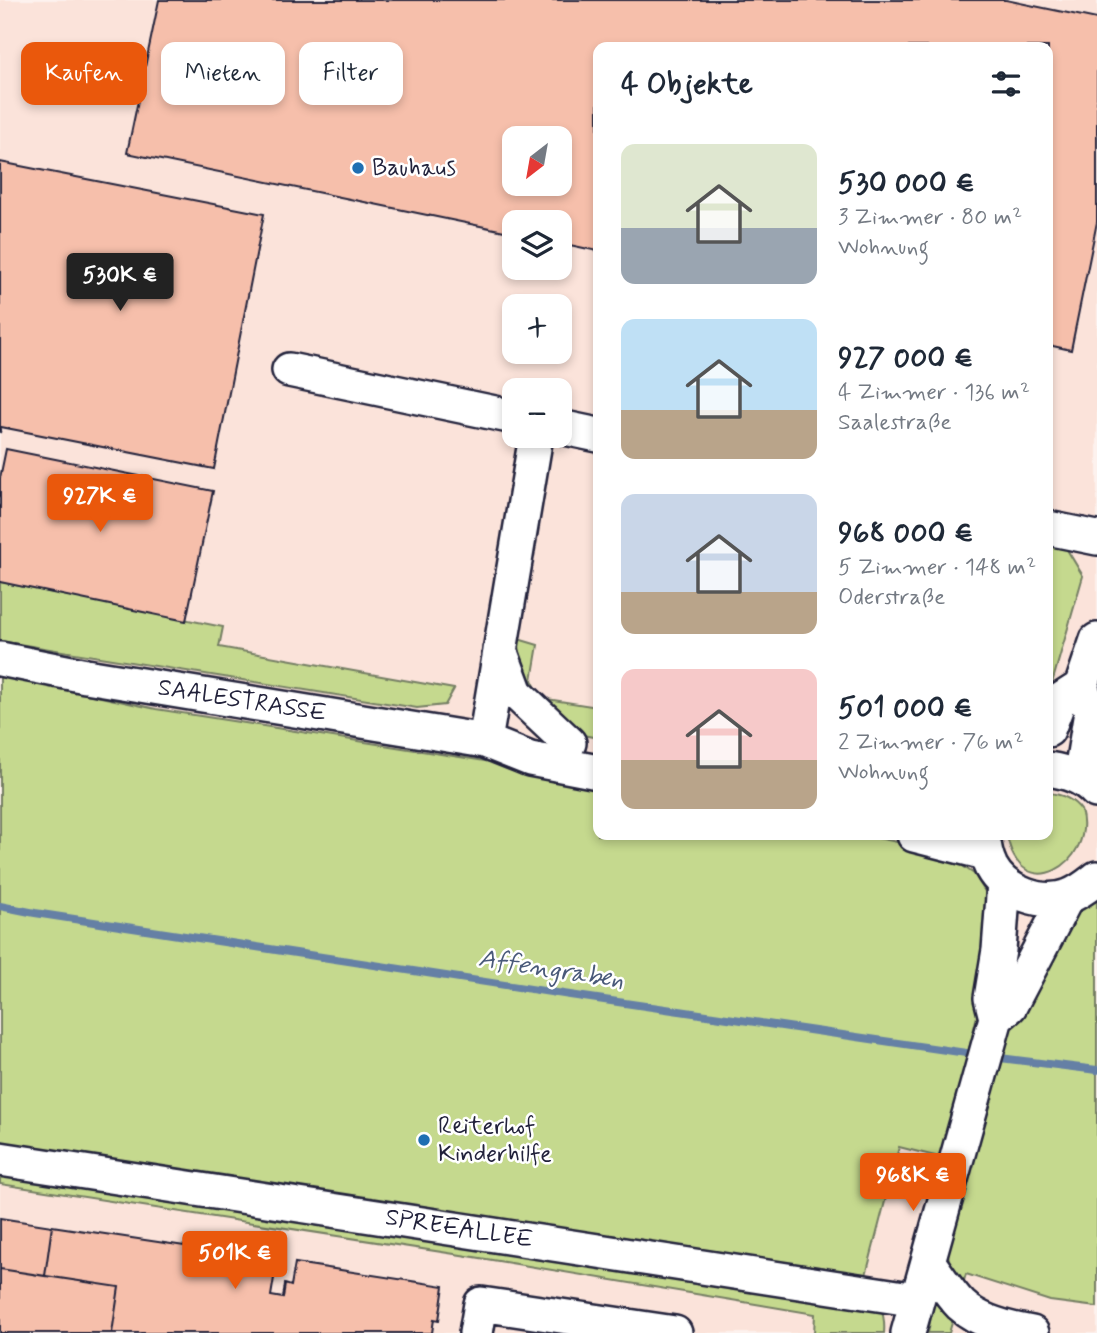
<!DOCTYPE html>
<html lang="de">
<head>
<meta charset="utf-8">
<style>
  body { margin:0; font-family:Mynerve,sans-serif; background:#f2f2f3; color:#1f2937; height:100vh; display:flex; flex-direction:column; font-size:26px; white-space:nowrap }
  * { box-sizing:border-box; margin:0 }
  p { font-size:23px; color:#747a83 }
  .icon { flex:none; width:38px; height:38px; fill:none; stroke:currentColor; stroke-width:2; stroke-linecap:round; stroke-linejoin:round }
  .map { position:relative; flex:1; overflow:hidden }
  .panel { position:absolute; left:593px; top:42px; width:460px; height:798px; display:flex; flex-direction:column; background:#fff; border-radius:14px; box-shadow:0 4px 10px #0003 }
  .panel>* { flex:none }
  .banner { position:absolute; left:21px; top:42px; width:467px; height:63px; display:flex; gap:14px }
  .needle { width:46px; rotate:211deg }
  .controls { position:absolute; left:502px; top:126px; display:grid; gap:14px }
  .controls a { display:grid; place-items:center; width:70px; height:70px; border-radius:14px; background:#fff; box-shadow:0 4px 10px #0003; font-size:35px }
  .price { position:absolute; translate:-50% -60px; padding:0 16px; border-radius:7px; background:#ea580c; color:#fff; font-size:23px; line-height:46px; filter:drop-shadow(0 2px 4px #0008) }
  .price::after { content:''; position:absolute; left:50%; top:42px; width:21px; height:16px; margin-left:-10px; background:inherit; clip-path:polygon(0 0,100% 0,50% 100%) }
  .price.on { background:#222; color:#fff }
  ul { padding:0; list-style:none }
  li { display:flex; align-items:center; gap:21px; height:175px; padding:0 28px }
  li span { display:grid; place-items:center; flex:none; width:196px; height:140px; border-radius:14px; color:#555 }
  li>.icon { margin-inline-start:auto }
  span .icon { width:84px; height:84px; fill:#fffc; stroke-width:1 }
  li b { font-size:30px }
  h2 { display:flex; justify-content:space-between; align-items:center; height:84px; padding:0 28px; font-size:30px }
  .pill { padding:0 24px; border-radius:14px; background:#fff; box-shadow:0 4px 10px #0003; font-size:24px; line-height:63px }
  .pill.on { background:#ea580c; color:#fff }
  .map>svg:first-child { display:block }
</style>
</head>
<body>
<div class="map">
<svg width="1097" height="1333" viewBox="0 0 1097 1333">
  <rect width="100%" height="100%" fill="#fdf2ee"/>
  <filter id="ink" filterUnits="userSpaceOnUse"><feTurbulence type="fractalNoise" baseFrequency=".0143" numOctaves="2"/><feDisplacementMap in="SourceGraphic" scale="14" xChannelSelector="R" yChannelSelector="G"/><feConvolveMatrix kernelMatrix="1 2 1 2 8 2 1 2 1" color-interpolation-filters="sRGB"/></filter>
  <g filter="url(#ink)">
    <path fill="#fbe3da" fill-rule="evenodd" d="M0 0H1097V899L1072 916 1050 1301 1097 1307V1333H0V1184L474 1257 855 1320 900 1146 942 1157 989 898 974 874 948 855 917 846 863 835H1048V47H598V779L156 709 0 675ZM514 138H560V184H514ZM514 222H560V268H514ZM514 306H560V352H514ZM514 390H560V436H514Z"/>
    <path fill="#c5d98e" stroke="#747e64" stroke-width="2" d="M1048 545 1066 548 1083 576 1048 697Z
      M0 582 223 627 219 647 454 689 445 705 417 708 0 641Z
      M518 639 538 645 532 680 537 690 547 699 598 707V738L578 734 530 689 521 658Z
      M0 675 156 709 598 779V835H863L917 846 947 855 974 874 989 898 992 953 943 1158 899 1147 864 1283C877 1300 886 1310 884 1333H814L815 1314 474 1257 0 1184Z
      M1048 793C1061 794 1073 799 1081 810 1097 863 1020 909 1007 835H1048Z
      M1097 899V1307L1050 1301 966 1274 962 1287 952 1270 946 1248 1014 1016 1072 916Z
      M935 1294 956 1309 949 1333H928Z"/>
    <g fill="none" stroke-linecap="round" stroke-linejoin="round">
      <path stroke="#6580a5" stroke-width="8" d="M0 906 35 913 570 995 980 1055
        M992 1057 1097 1070"/>
    </g>
    <path fill="#f6bfab" stroke="#22223b" stroke-width="2" fill-rule="evenodd" d="M159 0H1006L1097 19V222L1071 350 1048 345V47H598V251L560 243V222H514V233L127 153ZM514 138H560V184H514Z
      M0 162 264 214 214 469 1 427 0 433Z
      M6 449 213 491 186 621 0 582V478Z
      M0 1218 52 1226 45 1276 0 1269Z
      M52 1226 277 1260 271 1296 283 1298 285 1284 291 1286 295 1263 444 1286 439 1320 434 1319 432 1333H112L119 1287 45 1276Z
      M0 1269 119 1287 112 1333H0Z"/>
    <g fill="none" stroke-linecap="round" stroke-linejoin="round">
      <defs>
        <path id="minor" d="M289 370 514 417
          M560 427 598 435
          M1048 528 1097 538
          M500 650 516 693 569 743
          M0 659 86 676 485 741 530 759 598 772
          M1048 730 1059 701 1081 687
          M485 741 536 436
          M1048 769C1067 772 1083 777 1096 791
          M1080 778 1091 712 1081 687 1097 640
          M914 835 985 853
          M983 835C984 846 986 857 991 867 1005 893 1042 906 1069 896 1080 892 1088 885 1097 878
          M996 1018 1010 1006 1067 897
          M0 1159 917 1300
          M928 1262C939 1276 949 1293 961 1305 979 1322 1008 1329 1032 1333
          M476 1333 481 1304 675 1333
          M908 1333 996 1018 991 998 999 950 1004 883"/>
      </defs>
      <use href="#minor" stroke="#22223b" stroke-width="38"/>
      <use href="#minor" stroke="#fff" stroke-width="33"/>
    </g>
  </g>
  <g fill="#1f6fb2" stroke="#fff" stroke-width="2.5">
    <circle cx="358" cy="168" r="7"/>
    <circle cx="424" cy="1140" r="7"/>
  </g>
  <g text-anchor="middle" dominant-baseline="central" stroke-width="5" stroke-linejoin="round" paint-order="stroke">
    <g font-size="24" fill="#22223b" stroke="#fff" text-anchor="start">
      <text x="372" y="168">Bauhaus</text>
      <text x="438" y="1126">Reiterhof<tspan x="438" dy="28">Kinderhilfe</tspan></text>
    </g>
    <g font-size="24" fill="#22223b" stroke="#fff">
      <text transform="translate(242 701) rotate(9)">SAALESTRASSE</text>
      <text transform="translate(459 1229) rotate(9)">SPREEALLEE</text>
    </g>
    <g font-size="26" font-style="italic" fill="#495979" stroke="#fff">
      <text transform="translate(551 970) rotate(9)">Affengraben</text>
    </g>
  </g>
</svg>
<div class="controls">
<a><svg class="needle" viewBox="-14 -14 28 28"><path d="M0-13l5 13h-10z" fill="#e53935"/><path d="M0 13l5-13h-10z" fill="#747a83"/></svg></a>
<a><svg class="icon" aria-label="layers" viewBox="0 0 24 24"><path d="M12 4l9 5-9 5-9-5zM3 14l9 5 9-5"/></svg></a>
<a>+</a>
<a>−</a>
</div>
<b class="price on" style="left:120px;top:313px">530K €</b>
<b class="price" style="left:100px;top:534px">927K €</b>
<b class="price" style="left:913px;top:1213px">968K €</b>
<b class="price" style="left:235px;top:1291px">501K €</b>
<div class="banner">
<a class="pill on">Kaufen</a>
<a class="pill">Mieten</a>
<a class="pill">Filter</a>
</div>
<section class="panel">
<h2>4 Objekte<svg class="icon" aria-label="filters" viewBox="0 0 24 24"><path d="M4 7h16M4 17h16"/><circle cx="9" cy="7" r="2"/><circle cx="15" cy="17" r="2"/></svg></h2>
<ul>
<li><span style="background:linear-gradient(#dfe7d0 60%,#9aa5b1 0)"><svg class="icon" aria-label="home" viewBox="0 0 24 24"><path d="M3 11l9-7 9 7M6 9v11h12V9"/></svg></span><div><b>530 000 €</b><p>3 Zimmer · 80 m²</p><p>Wohnung</p></div></li>
<li><span style="background:linear-gradient(#bfe0f5 65%,#b9a48a 0)"><svg class="icon" aria-label="home" viewBox="0 0 24 24"><path d="M3 11l9-7 9 7M6 9v11h12V9"/></svg></span><div><b>927 000 €</b><p>4 Zimmer · 136 m²</p><p>Saalestraße</p></div></li>
<li><span style="background:linear-gradient(#c9d6e8 70%,#b9a48a 0)"><svg class="icon" aria-label="home" viewBox="0 0 24 24"><path d="M3 11l9-7 9 7M6 9v11h12V9"/></svg></span><div><b>968 000 €</b><p>5 Zimmer · 148 m²</p><p>Oderstraße</p></div></li>
<li><span style="background:linear-gradient(#f6c9c9 65%,#b9a48a 0)"><svg class="icon" aria-label="home" viewBox="0 0 24 24"><path d="M3 11l9-7 9 7M6 9v11h12V9"/></svg></span><div><b>501 000 €</b><p>2 Zimmer · 76 m²</p><p>Wohnung</p></div></li>
</ul>
</section>
</div>
</body>
</html>
